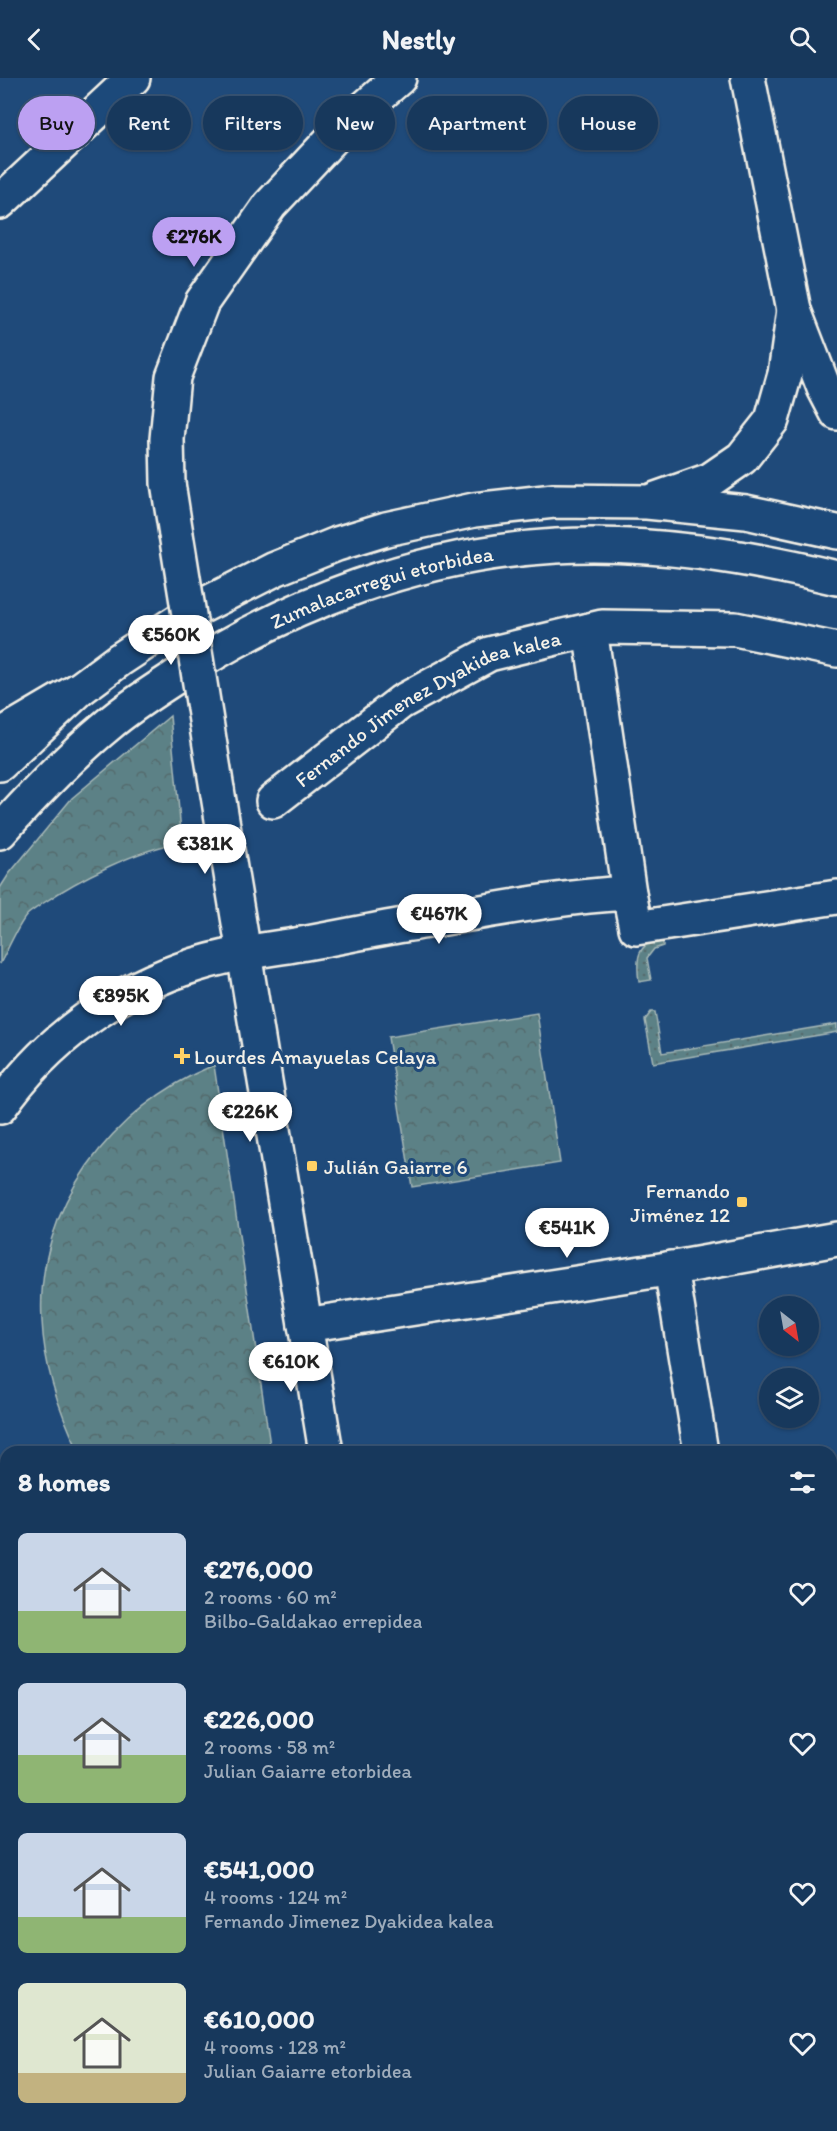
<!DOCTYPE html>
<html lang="en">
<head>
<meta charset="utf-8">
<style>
  body { margin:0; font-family:Itim,sans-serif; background:#203f62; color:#f1f3f6; height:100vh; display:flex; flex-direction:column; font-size:22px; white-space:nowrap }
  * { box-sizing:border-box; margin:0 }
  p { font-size:20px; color:#9eacbb }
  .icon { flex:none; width:33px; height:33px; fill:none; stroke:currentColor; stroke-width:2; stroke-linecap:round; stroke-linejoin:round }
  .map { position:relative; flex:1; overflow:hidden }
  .side { position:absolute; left:0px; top:1368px; width:837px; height:686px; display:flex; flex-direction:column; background:#17385c; border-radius:18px 18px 0 0; box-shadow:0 2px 4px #0004,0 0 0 2px #365272 }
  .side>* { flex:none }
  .top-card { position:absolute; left:18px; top:18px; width:801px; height:54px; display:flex; gap:12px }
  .needle { width:39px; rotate:149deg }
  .controls { position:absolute; left:759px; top:1218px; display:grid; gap:12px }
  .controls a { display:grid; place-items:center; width:60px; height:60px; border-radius:50%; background:#17385c; box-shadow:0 2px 4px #0004,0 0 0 2px #365272; font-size:30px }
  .price { position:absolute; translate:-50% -51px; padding:0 14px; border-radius:21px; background:#fff; color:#222; font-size:20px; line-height:39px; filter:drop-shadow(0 2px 3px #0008) }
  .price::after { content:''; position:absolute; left:50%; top:36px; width:18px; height:14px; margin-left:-9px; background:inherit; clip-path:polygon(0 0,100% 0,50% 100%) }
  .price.active { background:#bca0f2; color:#111 }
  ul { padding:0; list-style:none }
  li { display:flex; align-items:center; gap:18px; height:150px; padding:0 18px }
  li span { display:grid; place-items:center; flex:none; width:168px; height:120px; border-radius:9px; color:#555 }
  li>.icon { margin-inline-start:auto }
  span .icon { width:72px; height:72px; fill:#fffc; stroke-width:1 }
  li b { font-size:26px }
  h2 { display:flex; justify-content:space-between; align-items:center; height:72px; padding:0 18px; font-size:26px }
  .chip { padding:0 21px; border-radius:27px; background:#17385c; box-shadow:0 2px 4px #0004,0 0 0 2px #365272; font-size:21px; line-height:54px }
  .chip.active { background:#bca0f2; color:#111 }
  header { display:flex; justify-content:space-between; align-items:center; height:78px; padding:0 18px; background:#17385c; font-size:27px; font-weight:800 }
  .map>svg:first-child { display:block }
</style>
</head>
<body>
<header><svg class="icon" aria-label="back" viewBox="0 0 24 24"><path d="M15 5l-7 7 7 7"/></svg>Nestly<svg class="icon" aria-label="search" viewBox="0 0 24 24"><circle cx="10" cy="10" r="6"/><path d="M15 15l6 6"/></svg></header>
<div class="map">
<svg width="837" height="2053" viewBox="0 0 837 2053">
  <defs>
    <pattern id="grass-dots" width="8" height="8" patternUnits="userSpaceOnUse" patternTransform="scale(1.5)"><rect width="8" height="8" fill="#5c8186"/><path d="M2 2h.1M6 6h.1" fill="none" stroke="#546a6c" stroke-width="1.8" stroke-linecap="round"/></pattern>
    <pattern id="forest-crowns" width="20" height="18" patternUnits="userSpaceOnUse" patternTransform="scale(1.5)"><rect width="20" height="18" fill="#5c8186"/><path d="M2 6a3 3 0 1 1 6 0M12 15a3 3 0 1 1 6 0" fill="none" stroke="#546a6c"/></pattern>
  </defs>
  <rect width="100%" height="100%" fill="#1f4a7a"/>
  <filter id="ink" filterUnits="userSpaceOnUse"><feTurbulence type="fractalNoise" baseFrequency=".0167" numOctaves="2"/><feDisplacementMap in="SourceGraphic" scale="12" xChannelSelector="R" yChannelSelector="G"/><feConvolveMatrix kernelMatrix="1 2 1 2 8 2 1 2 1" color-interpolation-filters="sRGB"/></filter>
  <g filter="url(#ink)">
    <path fill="url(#grass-dots)" stroke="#a8b9b7" stroke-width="1.5" d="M663 860V868L654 871 647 880 651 902 639 904C636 882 636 865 663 860Z
      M651 934H655L662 975 837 946V954L653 985 645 942Z"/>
    <path fill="url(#forest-crowns)" stroke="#a8b9b7" stroke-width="1.5" d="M170 638 182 764C137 772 80 800 42 826 37 830 31 833 27 837 18 847 7 873 0 886V810L9 796 72 720Z
      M537 935 560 1085 412 1109 388 959Z
      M214 987 271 1374H79C59 1333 44 1288 42 1243 35 1129 112 1029 214 987Z
      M0 1941 6 1976V2048H18L19 2053H0Z"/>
    <path fill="#5c8186" stroke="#a8b9b7" stroke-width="1.5" d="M837 1546V1954L831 1955V1547Z"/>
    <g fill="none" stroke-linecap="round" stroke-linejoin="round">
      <defs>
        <g id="street">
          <path d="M748 0 794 232"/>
          <path d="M176 456 168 405 167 361 173 299 202 224 270 127 345 47 399 0"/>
          <path d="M590 552 629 815 636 850 837 819"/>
          <path d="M217 711 326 1374"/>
          <path id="s1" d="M273 723 401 624 489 576 602 549 735 551 837 572"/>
          <path d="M0 1029C46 962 117 911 195 887 221 879 248 874 275 870 318 864 361 854 404 847 479 835 553 819 629 815"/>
          <path d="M671 1190 701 1374"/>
          <path d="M305 1247 680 1189 837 1161"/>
          <path d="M0 1651 6 1650"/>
          <path d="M0 1729 6 1765"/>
          <path d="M53 2048 54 2053"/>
          <path d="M432 2048 433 2053"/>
          <path d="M811 2048 812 2053"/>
        </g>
        <g id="primary">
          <path d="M0 124 133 0"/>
          <path d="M795 235 824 310 837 335"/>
          <path d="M656 421 710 402 742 380 772 342 785 296 794 232"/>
          <path d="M0 658 80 611 119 582 198 530 275 491 337 466 386 451 474 432 554 423 647 424 746 434 837 454"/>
          <path id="s2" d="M0 754C34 716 70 678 109 646 130 628 154 613 177 598 291 524 420 476 556 468 651 463 745 478 837 500"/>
        </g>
        <path id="highway" d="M0 686 80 611"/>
      </defs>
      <use href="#street" stroke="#f4f1e8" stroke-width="38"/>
      <use href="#primary" stroke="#f4f1e8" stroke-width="38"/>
      <use href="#highway" stroke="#f4f1e8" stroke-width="38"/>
      <use href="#street" stroke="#1f4a7a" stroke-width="33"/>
      <use href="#primary" stroke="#1f4a7a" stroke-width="33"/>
      <use href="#highway" stroke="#1f4a7a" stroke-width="33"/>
      <defs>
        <path id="street-bridge" d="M176 456 217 711"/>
      </defs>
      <use href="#street-bridge" stroke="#f4f1e8" stroke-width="38" stroke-linecap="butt"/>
      <use href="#street-bridge" stroke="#1f4a7a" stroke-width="33"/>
    </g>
  </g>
  <g fill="#ffd166" stroke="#1f4a7a" stroke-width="2">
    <path d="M179 969h6v6h6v6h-6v6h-6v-6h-6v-6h6z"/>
    <rect x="306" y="1082" width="12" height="12" rx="3"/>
    <rect x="736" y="1118" width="12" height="12" rx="3"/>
  </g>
  <g text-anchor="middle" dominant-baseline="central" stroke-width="6" stroke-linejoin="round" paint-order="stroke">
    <g font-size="21" fill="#f4f1e8" stroke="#1f4a7a">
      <text stroke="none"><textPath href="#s2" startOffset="462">Zumalacarregui etorbidea</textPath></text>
      <text stroke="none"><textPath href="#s1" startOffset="183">Fernando Jimenez Dyakidea kalea</textPath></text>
    </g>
    <g font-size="21" fill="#f4f1e8" stroke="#1f4a7a" text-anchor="start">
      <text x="194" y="978">Lourdes Amayuelas Celaya</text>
      <text x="324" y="1088">Julián Gaiarre 6</text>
      <text x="730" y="1112" text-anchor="end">Fernando<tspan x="730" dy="24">Jiménez 12</tspan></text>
    </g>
  </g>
</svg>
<div class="controls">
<a><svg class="needle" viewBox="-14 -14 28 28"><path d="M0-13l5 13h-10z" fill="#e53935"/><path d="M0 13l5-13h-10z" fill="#9eacbb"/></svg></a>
<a><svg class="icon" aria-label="layers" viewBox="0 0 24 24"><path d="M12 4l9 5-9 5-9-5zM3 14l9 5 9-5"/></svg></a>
</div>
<b class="price active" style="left:194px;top:190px">€276K</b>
<b class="price" style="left:171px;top:588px">€560K</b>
<b class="price" style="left:205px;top:797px">€381K</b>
<b class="price" style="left:439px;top:867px">€467K</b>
<b class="price" style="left:121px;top:949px">€895K</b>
<b class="price" style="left:250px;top:1065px">€226K</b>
<b class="price" style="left:567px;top:1181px">€541K</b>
<b class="price" style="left:291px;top:1315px">€610K</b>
<div class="top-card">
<a class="chip active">Buy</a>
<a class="chip">Rent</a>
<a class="chip">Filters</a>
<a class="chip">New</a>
<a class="chip">Apartment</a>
<a class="chip">House</a>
</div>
<section class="side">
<h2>8 homes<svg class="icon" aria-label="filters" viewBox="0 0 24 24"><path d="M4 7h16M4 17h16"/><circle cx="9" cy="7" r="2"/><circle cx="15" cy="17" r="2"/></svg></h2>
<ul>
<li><span style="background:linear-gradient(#c9d6e8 65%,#8fb573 0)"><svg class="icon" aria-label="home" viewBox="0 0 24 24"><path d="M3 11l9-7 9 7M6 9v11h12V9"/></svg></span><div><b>€276,000</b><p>2 rooms · 60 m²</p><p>Bilbo-Galdakao errepidea</p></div><svg class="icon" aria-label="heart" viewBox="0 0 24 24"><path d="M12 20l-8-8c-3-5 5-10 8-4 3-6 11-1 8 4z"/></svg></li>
<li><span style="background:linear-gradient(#c9d6e8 60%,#8fb573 0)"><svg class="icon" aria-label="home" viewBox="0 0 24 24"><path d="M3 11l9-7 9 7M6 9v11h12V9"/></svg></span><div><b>€226,000</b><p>2 rooms · 58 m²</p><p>Julian Gaiarre etorbidea</p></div><svg class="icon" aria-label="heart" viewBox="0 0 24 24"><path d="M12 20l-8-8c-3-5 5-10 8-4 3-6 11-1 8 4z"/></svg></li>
<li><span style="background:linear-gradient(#c9d6e8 70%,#8fb573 0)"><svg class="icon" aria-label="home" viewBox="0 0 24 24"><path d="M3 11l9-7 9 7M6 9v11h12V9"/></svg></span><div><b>€541,000</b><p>4 rooms · 124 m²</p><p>Fernando Jimenez Dyakidea kalea</p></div><svg class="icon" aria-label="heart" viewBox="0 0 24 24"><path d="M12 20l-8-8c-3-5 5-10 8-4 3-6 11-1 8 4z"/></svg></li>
<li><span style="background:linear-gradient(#dfe7d0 75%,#c2b280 0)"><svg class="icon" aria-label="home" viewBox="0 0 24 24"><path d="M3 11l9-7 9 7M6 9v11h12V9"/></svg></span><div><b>€610,000</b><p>4 rooms · 128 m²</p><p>Julian Gaiarre etorbidea</p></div><svg class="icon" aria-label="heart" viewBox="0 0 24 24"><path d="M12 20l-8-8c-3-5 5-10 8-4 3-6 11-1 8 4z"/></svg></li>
</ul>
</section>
</div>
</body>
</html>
